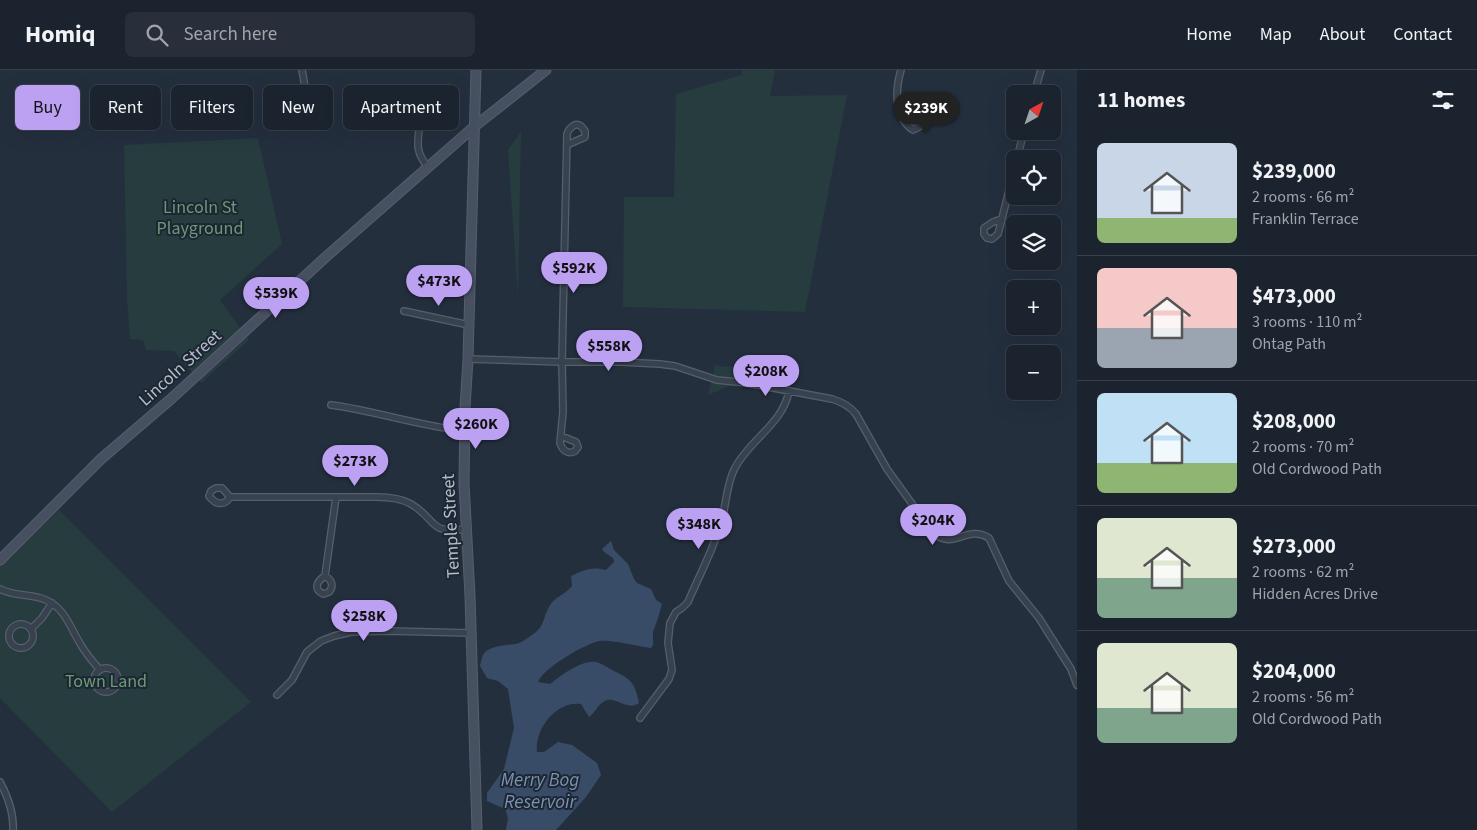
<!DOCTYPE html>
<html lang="en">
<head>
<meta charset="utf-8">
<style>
  body { margin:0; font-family:"Source Sans 3",sans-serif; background:#282f3a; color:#f1f3f6; height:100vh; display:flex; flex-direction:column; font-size:19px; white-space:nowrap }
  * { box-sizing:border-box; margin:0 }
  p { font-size:16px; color:#a0a4aa }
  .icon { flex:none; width:28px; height:28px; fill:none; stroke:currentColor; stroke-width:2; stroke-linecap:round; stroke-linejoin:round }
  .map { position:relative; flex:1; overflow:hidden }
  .sheet { display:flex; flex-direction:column; background:#1b232e; width:400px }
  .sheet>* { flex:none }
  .top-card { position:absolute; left:15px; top:15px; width:475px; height:45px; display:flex; gap:10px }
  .needle { width:32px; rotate:40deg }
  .tools { position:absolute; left:1006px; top:15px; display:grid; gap:10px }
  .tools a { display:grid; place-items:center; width:55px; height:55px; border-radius:8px; background:#1b232e; box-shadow:0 5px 20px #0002,0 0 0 1px #39404a; font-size:25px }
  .price { position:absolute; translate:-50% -42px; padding:0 11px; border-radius:18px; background:#bca0f2; color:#111; font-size:16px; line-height:32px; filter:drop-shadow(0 1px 2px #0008) }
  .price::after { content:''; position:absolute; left:50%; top:30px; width:15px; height:11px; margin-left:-8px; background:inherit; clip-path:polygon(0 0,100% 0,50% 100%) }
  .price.on { background:#222; color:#fff }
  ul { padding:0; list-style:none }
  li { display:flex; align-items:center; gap:15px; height:125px; padding:0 20px }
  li+li { border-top:1px solid #39404a }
  li span { display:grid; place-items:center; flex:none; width:140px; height:100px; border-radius:8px; color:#555 }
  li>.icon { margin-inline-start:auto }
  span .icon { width:60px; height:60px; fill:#fffc; stroke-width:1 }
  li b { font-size:21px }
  h2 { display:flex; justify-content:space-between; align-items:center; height:60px; padding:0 20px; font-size:21px }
  .tag { padding:0 18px; border-radius:8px; background:#1b232e; box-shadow:0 5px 20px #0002,0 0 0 1px #39404a; font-size:18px; line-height:45px }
  .tag.on { background:#bca0f2; color:#111 }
  header { display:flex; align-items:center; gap:30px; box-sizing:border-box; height:70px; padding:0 25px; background:#1b232e; border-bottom:1px solid #39404a }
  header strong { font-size:24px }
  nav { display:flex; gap:28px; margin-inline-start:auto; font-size:18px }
  .search { width:350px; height:45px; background:#282f3a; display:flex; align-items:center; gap:12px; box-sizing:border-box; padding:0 18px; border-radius:8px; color:#a0a4aa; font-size:19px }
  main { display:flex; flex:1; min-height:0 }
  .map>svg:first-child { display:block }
</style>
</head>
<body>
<header>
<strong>Homiq</strong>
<div class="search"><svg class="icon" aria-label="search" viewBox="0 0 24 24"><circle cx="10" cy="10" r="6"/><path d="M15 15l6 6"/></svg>Search here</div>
<nav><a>Home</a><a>Map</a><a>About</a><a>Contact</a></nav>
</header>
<main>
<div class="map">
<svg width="1077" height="760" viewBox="0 0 1077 760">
  <rect width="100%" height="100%" fill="#242f3e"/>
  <path fill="#263c3f" d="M742 0H775L770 26 847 25 805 242 623 237 624 127H674L676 24 741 5Z
    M521 62 518 228 508 80Z
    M258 68 282 174 220 230 249 270 201 313 174 281 146 280 143 270 130 269 127 228 124 75Z
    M715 295C726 298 737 296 748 297 753 297 757 301 763 302L708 325Z
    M59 440 251 632 112 742 0 628V494Z"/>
  <path fill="#394c67" d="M611 471 614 480 628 494 634 509 637 513 651 519 656 530 662 534 658 548 653 562V575L651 578C638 576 609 569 599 571 585 574 543 598 538 612L550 614C560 606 582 589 596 592 601 593 608 598 614 601 631 609 635 613 639 633 628 641 618 628 607 630 599 632 595 643 589 647L581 634C557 630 534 659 537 682H544L558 672 572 675 597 693 601 705 586 727 556 760H506L508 748 505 739 487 731V723L504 699 514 658 508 619 498 611 487 608 480 596C481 592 482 585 485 582 494 574 509 576 519 573 524 571 534 564 538 560 544 554 544 546 548 539 554 526 564 526 572 516L571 506C584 500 592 496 606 500L614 492 613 488 604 482 602 479Z"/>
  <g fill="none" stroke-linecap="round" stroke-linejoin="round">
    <defs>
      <path id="street" d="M302 0 307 28
        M901 0C895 20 894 47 913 60L919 57 918 50 911 45 902 44
        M1034 24 1041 0
        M420 51C418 71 414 81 428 97
        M1017 89 1024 61
        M1001 149 993 152 984 158V164L987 168 992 169 998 164 1015 97
        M404 241 469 255
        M468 289 562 292H620L660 294 675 296 717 310 747 313 756 295 762 294 766 295C773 306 763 312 753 312
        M747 313 832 329C842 332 850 336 856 344L887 399 933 463C954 481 967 454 989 468L1009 511 1039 548 1071 599 1077 615
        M331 335C376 341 420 356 465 361
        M561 366 576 372 578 377 575 381C568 385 562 380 560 373L563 342 562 292 567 64C569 58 575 52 581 56L585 61V67L567 75
        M230 427 222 418H216L211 421 209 426C215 434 224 437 230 427H376C388 427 401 428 411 434 438 450 427 464 466 459
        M325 506C317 511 313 519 323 524L329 522C334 516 332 510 325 506L336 427
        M0 519C14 527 31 523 46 530 66 539 70 558 81 575 86 584 93 592 100 600
        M9 566a12 12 0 1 1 24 0a12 12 0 1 1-24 0Z
        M31 559 42 548 52 533
        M94 610a12 12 0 1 1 24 0a12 12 0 1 1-24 0Z
        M277 625 292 610 307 582 321 571 334 566 351 562 389 561 471 563
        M640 648 669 609 672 600 668 573 670 553 676 542 682 538 688 532C699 506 715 476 722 450 726 434 727 412 735 398 749 370 783 354 789 321
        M0 712C8 727 14 743 13 760"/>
      <path id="secondary" d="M476 0 468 289 465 338 464 413 470 526 477 760
        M0 490 101 389 171 329 328 185 475 56 546 0"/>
    </defs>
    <use href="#street" stroke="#565f6c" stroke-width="8"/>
    <use href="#secondary" stroke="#565f6c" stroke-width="11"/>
    <use href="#street" stroke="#38414e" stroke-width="5.5"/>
    <use href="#secondary" stroke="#465061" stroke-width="9"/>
  </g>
  <g text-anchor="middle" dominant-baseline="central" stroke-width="4" stroke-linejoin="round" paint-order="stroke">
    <g font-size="18" fill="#6b9a76" stroke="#1d2633">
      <text x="200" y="137">Lincoln St<tspan x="200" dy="21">Playground</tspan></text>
      <text x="106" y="611">Town Land</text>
    </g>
    <g font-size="18" fill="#b4bcc9" stroke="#1d2633">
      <text transform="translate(180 298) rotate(-42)">Lincoln Street</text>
      <text transform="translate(451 456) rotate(-93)">Temple Street</text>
    </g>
    <g font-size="19" font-style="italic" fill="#7c92b1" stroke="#1d2633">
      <text x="540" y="710">Merry Bog<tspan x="540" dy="22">Reservoir</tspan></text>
    </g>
  </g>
</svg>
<div class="tools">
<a><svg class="needle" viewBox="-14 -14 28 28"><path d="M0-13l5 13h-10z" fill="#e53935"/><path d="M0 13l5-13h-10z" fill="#a0a4aa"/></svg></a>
<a><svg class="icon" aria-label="locate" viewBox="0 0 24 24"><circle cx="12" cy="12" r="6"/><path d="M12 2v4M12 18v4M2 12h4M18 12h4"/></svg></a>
<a><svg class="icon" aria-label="layers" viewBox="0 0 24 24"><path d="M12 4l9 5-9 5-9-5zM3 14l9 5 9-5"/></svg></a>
<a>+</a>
<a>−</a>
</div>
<b class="price on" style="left:926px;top:64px">$239K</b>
<b class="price" style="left:574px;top:224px">$592K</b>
<b class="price" style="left:439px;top:237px">$473K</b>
<b class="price" style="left:276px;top:249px">$539K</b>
<b class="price" style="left:609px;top:302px">$558K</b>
<b class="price" style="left:766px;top:327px">$208K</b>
<b class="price" style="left:476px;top:380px">$260K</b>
<b class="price" style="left:355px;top:417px">$273K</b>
<b class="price" style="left:933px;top:476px">$204K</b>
<b class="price" style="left:699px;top:480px">$348K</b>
<b class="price" style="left:364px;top:572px">$258K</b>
<div class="top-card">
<a class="tag on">Buy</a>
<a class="tag">Rent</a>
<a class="tag">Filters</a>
<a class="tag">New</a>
<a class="tag">Apartment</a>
</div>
</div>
<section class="sheet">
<h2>11 homes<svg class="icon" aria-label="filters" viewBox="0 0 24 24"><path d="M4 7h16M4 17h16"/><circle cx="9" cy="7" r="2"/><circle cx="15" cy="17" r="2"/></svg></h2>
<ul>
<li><span style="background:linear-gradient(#c9d6e8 75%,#8fb573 0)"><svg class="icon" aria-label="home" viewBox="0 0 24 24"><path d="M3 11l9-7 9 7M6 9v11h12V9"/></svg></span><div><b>$239,000</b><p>2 rooms · 66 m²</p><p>Franklin Terrace</p></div></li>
<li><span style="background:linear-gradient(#f6c9c9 60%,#9aa5b1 0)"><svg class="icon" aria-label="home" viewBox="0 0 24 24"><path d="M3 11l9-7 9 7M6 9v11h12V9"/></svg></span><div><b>$473,000</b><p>3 rooms · 110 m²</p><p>Ohtag Path</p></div></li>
<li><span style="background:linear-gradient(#bfe0f5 70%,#8fb573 0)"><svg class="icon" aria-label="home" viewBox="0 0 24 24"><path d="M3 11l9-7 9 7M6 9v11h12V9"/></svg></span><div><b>$208,000</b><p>2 rooms · 70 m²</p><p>Old Cordwood Path</p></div></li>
<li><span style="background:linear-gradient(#dfe7d0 60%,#7fa58c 0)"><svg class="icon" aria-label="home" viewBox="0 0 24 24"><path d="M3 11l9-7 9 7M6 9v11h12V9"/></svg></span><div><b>$273,000</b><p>2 rooms · 62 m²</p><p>Hidden Acres Drive</p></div></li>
<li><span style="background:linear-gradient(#dfe7d0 65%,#7fa58c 0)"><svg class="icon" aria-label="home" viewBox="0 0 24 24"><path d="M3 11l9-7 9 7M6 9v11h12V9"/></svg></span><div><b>$204,000</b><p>2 rooms · 56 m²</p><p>Old Cordwood Path</p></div></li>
</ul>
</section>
</main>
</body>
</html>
